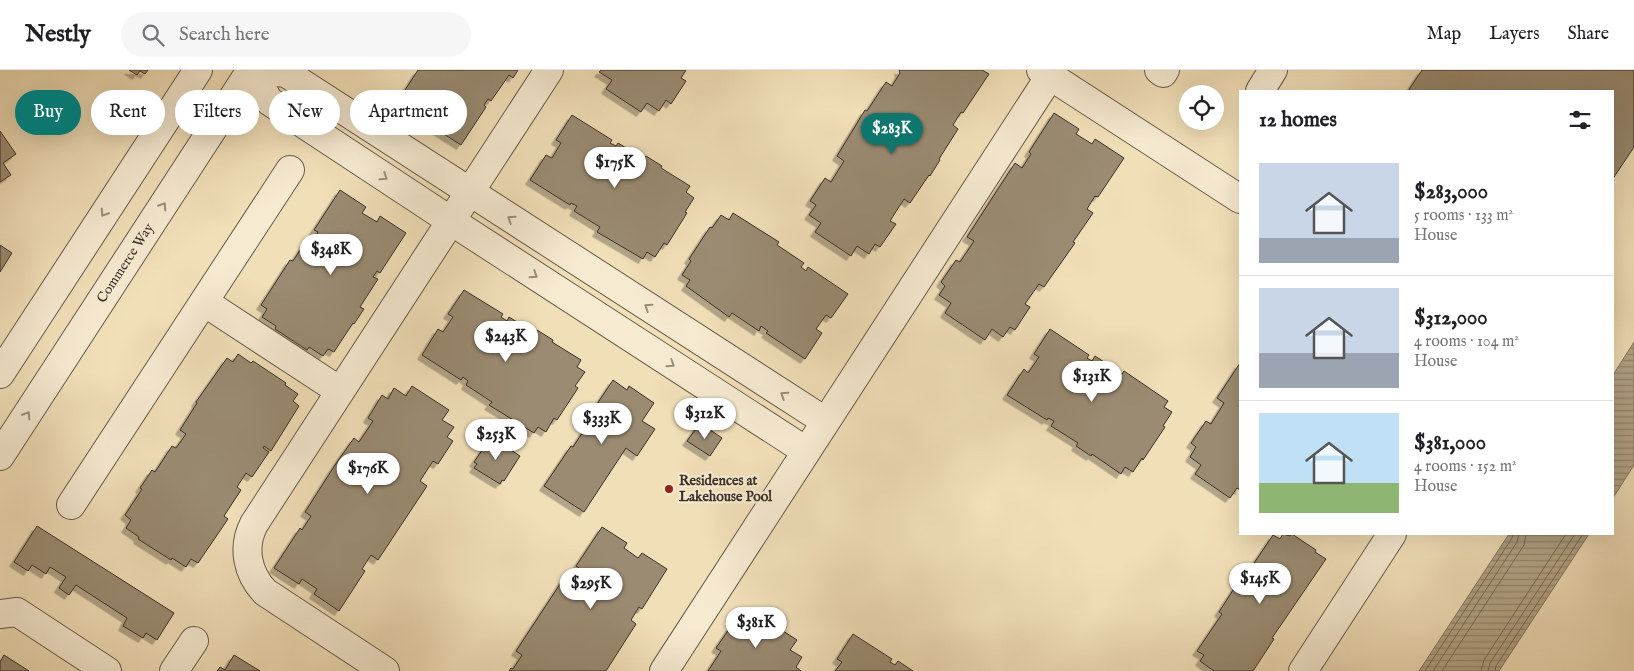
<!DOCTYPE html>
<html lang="en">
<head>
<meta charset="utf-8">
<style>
  body { margin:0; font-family:"IM FELL English",serif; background:#f6f6f6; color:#202124; height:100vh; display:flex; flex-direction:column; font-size:19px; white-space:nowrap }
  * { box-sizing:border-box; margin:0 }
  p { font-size:16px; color:#757577 }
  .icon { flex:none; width:28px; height:28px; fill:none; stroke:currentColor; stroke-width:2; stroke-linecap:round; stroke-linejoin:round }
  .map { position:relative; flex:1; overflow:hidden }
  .side { position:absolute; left:1239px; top:20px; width:375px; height:445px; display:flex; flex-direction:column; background:#fff; border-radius:0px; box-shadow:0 5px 20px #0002 }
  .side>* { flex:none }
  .top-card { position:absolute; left:15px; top:20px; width:475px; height:45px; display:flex; gap:10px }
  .fabs { position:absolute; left:1179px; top:15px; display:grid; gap:10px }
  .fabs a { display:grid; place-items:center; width:45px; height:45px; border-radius:50%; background:#fff; box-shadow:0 5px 20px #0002; font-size:25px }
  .price { position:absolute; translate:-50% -42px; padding:0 11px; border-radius:18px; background:#fff; color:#222; font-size:16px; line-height:32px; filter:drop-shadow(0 1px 2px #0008) }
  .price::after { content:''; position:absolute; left:50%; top:30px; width:15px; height:11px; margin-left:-8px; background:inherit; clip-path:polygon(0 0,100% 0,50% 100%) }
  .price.current { background:#0f766e; color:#fff }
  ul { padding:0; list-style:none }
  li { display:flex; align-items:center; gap:15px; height:125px; padding:0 20px }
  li+li { border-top:1px solid #e0e0e0 }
  li span { display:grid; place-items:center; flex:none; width:140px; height:100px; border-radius:0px; color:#555 }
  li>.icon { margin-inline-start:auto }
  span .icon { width:60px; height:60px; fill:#fffc; stroke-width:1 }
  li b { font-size:21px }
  h2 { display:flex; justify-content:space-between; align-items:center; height:60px; padding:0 20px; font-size:21px }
  .tag { padding:0 18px; border-radius:22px; background:#fff; box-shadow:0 5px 20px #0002; font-size:18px; line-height:45px }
  .tag.current { background:#0f766e; color:#fff }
  header { display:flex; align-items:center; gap:30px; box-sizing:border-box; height:70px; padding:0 25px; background:#fff; border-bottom:1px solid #e0e0e0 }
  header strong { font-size:24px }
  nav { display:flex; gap:28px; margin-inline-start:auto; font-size:18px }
  .search { width:350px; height:45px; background:#f6f6f6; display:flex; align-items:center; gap:12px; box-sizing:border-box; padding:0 18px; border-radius:28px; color:#757577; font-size:19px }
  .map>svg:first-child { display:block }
</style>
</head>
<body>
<header>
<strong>Nestly</strong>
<div class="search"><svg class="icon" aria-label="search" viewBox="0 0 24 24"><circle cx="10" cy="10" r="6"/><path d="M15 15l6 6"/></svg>Search here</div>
<nav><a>Map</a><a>Layers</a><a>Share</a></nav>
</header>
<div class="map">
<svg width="1634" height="601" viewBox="0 0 1634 601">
  <defs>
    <pattern id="water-rules" width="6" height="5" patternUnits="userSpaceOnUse" patternTransform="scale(1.25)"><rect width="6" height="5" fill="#b3a487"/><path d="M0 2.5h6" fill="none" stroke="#93866e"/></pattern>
    <filter id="shadow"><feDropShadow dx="-4.5" dy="4.5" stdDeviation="0" flood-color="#0004"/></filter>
  </defs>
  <rect width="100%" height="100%" fill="#f1dfb8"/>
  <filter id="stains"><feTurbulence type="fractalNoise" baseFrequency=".004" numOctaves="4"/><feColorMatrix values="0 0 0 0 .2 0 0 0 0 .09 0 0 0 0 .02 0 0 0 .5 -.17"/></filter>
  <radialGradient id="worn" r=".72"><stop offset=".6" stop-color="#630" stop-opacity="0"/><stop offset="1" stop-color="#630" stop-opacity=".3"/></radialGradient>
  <path fill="url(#water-rules)" stroke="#837661" d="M1634 272V395L1613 428V305Z
    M1509 464H1589L1499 601H1419Z"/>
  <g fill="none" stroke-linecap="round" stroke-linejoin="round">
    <path stroke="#776a57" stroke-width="1" d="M1425 601 1512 468 1513 464
      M1433 601 1517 472 1519 464
      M1442 601 1524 475 1526 464
      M1481 601 1484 590 1566 464
      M1488 601 1490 593 1575 464
      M1495 601 1496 596 1583 464"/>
  </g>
  <path fill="#9a8b72" stroke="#3b3127" filter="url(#shadow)" d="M129 0H148L145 4 140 1 137 5Z
    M418 0H518L513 8 509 5 491 31 488 29 484 35 486 37 461 75 436 59 439 55 424 44 420 49 396 34Z
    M601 0H686L681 8 686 11 671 34 666 30 659 41 647 33 641 42 606 19 612 10 599 2Z
    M899 0H982L989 4 963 43 961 42 953 55 958 59 939 89 940 90 930 106 929 105 910 133 904 129 890 151 896 154 880 177 875 174 869 184 857 176 851 186 815 162 821 153 809 145 816 135 810 131 825 108 831 112 844 91 837 86 865 40 867 41 886 12 892 16 900 3Z
    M1422 0H1634V77L1612 110V21H1408Z
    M1054 43 1079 59 1076 64 1092 74 1095 69 1124 88 1098 127 1095 126 1087 139 1093 143 1073 172 1075 173 1044 217 1039 214 1025 234 1030 237 1015 260 1010 257 1003 267 992 259 985 270 945 243 951 233 939 225 945 216 941 212 956 190 960 192 974 171 967 167 996 122 1015 93 1022 98 1031 84 1029 82Z
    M572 45 612 70 610 73 616 76 618 73 644 89 646 86 662 96 661 98 690 116 686 122 694 128 685 142 687 143 667 175 664 173 655 187 647 182 643 189 597 162 600 157 574 141 577 136 571 133 570 135 530 110 546 85 552 88 561 73 556 70Z
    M0 61 16 84 3 93 11 105 0 112Z
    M340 120 366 137 362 143 377 152 380 146 406 163 380 203 377 201 373 207 378 209 360 237 364 239 354 254 353 253 334 282 328 279 323 286 309 277 307 280 275 259 276 256 262 247 267 239 261 235 290 190 293 191 310 165 314 168 318 162 314 160Z
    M733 143 779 172 777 175 804 193 801 197 806 201 808 197 848 224 831 248 826 245 816 259 822 263 805 289 766 263 768 261 761 256 759 261 732 243 729 247 686 216 690 210 682 205 691 191 689 189 710 157 712 158 721 145 729 150Z
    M0 175 12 183 0 202Z
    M464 220 503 244 501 247 507 251 509 247 535 263 537 260 553 270 552 272 581 290 577 297 585 302 575 316 578 318 557 350 554 348 546 362 538 357 534 363 489 335 492 332 466 315 468 311 463 307 461 310 422 285 438 259 443 262 453 247 448 244Z
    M1050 259 1089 285 1087 288 1092 291 1095 286 1122 304 1124 301 1168 331 1164 337 1172 342 1163 356 1165 357 1143 390 1142 388 1133 402 1125 397 1121 404 1092 384 1091 386 1076 376 1078 373 1051 356 1054 351 1048 348 1047 350 1007 325 1024 299 1028 303 1039 287 1034 284Z
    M238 284 251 293 253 291 286 313 285 315 298 324 293 331 299 336 271 381 264 376 263 378 269 382 252 407 246 403 237 417 241 420 224 446 228 449 198 493 191 489 186 497 172 488 171 490 138 469 139 467 126 458 131 450 125 445 142 419 140 418 152 400 155 402 172 376 176 378 186 364 180 360 197 333 196 332 227 288 233 292Z
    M1240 293V420L1237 418 1230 428 1195 404 1201 395 1190 387 1196 377 1191 373 1206 351 1211 354 1224 333 1217 328Z
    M613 310 627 320 629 316 654 333 642 351 655 359 637 386 626 378 584 442 544 416 571 376 573 377 588 354 585 352Z
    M412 316 449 340 442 350 454 357 447 367 453 371 438 394 433 391 420 411 427 416 378 490 371 485 362 499 365 501 339 541 314 524 317 519 302 509 299 514 274 498 300 458 302 460 311 446 305 442 335 395 354 368 359 372 373 351 368 348 382 325 388 329 394 318 406 326Z
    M700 353 722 368 710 386 687 371Z
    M491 367 520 386 504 411 502 410 500 414 474 398 477 394 474 392Z
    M37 456 174 543 157 570 146 563 143 568 123 556 127 548 76 515 69 525 59 518 66 507 50 497 46 504 32 495 28 501 14 492Z
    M602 457 627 473 624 478 638 488 642 483 667 499 642 539 639 537 631 550 636 554 606 601H509L511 598 513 599 522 585 516 581 564 508 570 512 579 498 576 496Z
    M1283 464 1290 466 1292 464 1316 480 1315 482 1326 489 1272 568 1274 569 1253 601H1214L1200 591 1204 585 1197 581 1222 544 1219 542 1246 500 1248 502 1273 465 1280 469Z
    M760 546 797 570 790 580 802 587 796 597 801 601H708L721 581 716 578 731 556 736 559 742 549 754 557Z
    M853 564 892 589 890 592 895 595 898 591 913 601H835L842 592 837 589Z
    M4 585 29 601H0V592Z
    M234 585 260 601H217L220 597 225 600Z"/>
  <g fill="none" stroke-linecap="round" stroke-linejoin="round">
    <defs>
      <g id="minor">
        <path d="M251 0 269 31 451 151 806 381"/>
        <path d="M255 0 286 3 825 351"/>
        <path d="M1041 0 1240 129"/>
        <path d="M1159 0 1163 3 1165 0"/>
        <path d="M1260 21 1273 0"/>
        <path d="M204 232 340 321"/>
        <path d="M0 304 198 0"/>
        <path id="s1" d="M0 386 251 0"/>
        <path d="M71 435 290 100"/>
        <path d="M0 544 17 542 107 601"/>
        <path d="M174 601 194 571"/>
        <path d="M385 601 265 522C247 503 242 477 254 454L549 0"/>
        <path d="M664 601 1050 6"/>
        <path d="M1303 601 1392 464"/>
      </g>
    </defs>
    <use href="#minor" stroke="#685c4b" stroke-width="30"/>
    <use href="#minor" stroke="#f6ead1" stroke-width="28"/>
  </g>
  <defs><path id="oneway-chevron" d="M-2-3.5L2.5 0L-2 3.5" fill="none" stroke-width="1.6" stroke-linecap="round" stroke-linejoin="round" transform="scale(1.25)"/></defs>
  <g stroke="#988e7c">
    <use href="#oneway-chevron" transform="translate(384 107) rotate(33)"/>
    <use href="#oneway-chevron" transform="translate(163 136) rotate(-57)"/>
    <use href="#oneway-chevron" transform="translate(104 143) rotate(123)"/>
    <use href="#oneway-chevron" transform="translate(511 149) rotate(-147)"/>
    <use href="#oneway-chevron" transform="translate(534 205) rotate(33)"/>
    <use href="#oneway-chevron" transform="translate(648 237) rotate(-147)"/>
    <use href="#oneway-chevron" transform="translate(671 294) rotate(33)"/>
    <use href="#oneway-chevron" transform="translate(784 325) rotate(-147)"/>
    <use href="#oneway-chevron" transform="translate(27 345) rotate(-57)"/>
  </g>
  <circle fill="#8f2418" stroke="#f6ead1" stroke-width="2" cx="669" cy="419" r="5"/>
  <g text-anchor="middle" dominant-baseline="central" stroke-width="4.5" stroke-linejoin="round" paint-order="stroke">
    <g font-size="14" fill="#3b3127" stroke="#f6ead1">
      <text stroke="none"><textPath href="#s1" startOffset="230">Commerce Way</textPath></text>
    </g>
    <g font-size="14" font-weight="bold" fill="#3b3127" stroke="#f6ead1" text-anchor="start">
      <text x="679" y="411">Residences at<tspan x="679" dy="16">Lakehouse Pool</tspan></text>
    </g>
  </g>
  <rect width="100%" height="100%" filter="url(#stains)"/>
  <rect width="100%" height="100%" fill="url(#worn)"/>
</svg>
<div class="fabs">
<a><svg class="icon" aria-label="locate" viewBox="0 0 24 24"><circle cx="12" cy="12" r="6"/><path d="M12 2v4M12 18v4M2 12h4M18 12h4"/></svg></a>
</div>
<b class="price current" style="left:892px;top:85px">$283K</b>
<b class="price" style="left:615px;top:119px">$175K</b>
<b class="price" style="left:331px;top:206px">$348K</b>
<b class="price" style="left:506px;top:293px">$243K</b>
<b class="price" style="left:1092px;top:333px">$131K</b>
<b class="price" style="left:705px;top:370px">$312K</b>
<b class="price" style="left:602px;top:375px">$333K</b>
<b class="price" style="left:496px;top:391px">$253K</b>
<b class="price" style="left:368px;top:425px">$176K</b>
<b class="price" style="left:1260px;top:535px">$145K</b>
<b class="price" style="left:591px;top:540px">$295K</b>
<b class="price" style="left:756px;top:579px">$381K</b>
<div class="top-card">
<a class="tag current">Buy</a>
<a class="tag">Rent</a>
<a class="tag">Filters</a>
<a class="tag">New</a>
<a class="tag">Apartment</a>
</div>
<section class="side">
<h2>12 homes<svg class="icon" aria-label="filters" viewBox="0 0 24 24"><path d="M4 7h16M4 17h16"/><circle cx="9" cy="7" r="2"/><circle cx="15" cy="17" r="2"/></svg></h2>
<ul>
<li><span style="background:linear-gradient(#c9d6e8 75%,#9aa5b1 0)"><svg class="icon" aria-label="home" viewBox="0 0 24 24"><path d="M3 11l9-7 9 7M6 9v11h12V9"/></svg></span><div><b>$283,000</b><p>5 rooms · 133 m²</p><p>House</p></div></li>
<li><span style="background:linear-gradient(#c9d6e8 65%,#9aa5b1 0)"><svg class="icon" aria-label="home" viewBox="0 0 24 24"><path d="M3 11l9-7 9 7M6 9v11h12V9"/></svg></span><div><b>$312,000</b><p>4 rooms · 104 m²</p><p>House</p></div></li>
<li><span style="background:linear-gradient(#bfe0f5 70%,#8fb573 0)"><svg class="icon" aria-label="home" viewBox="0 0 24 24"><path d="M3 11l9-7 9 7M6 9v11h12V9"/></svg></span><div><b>$381,000</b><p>4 rooms · 152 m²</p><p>House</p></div></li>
</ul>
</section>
</div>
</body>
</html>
